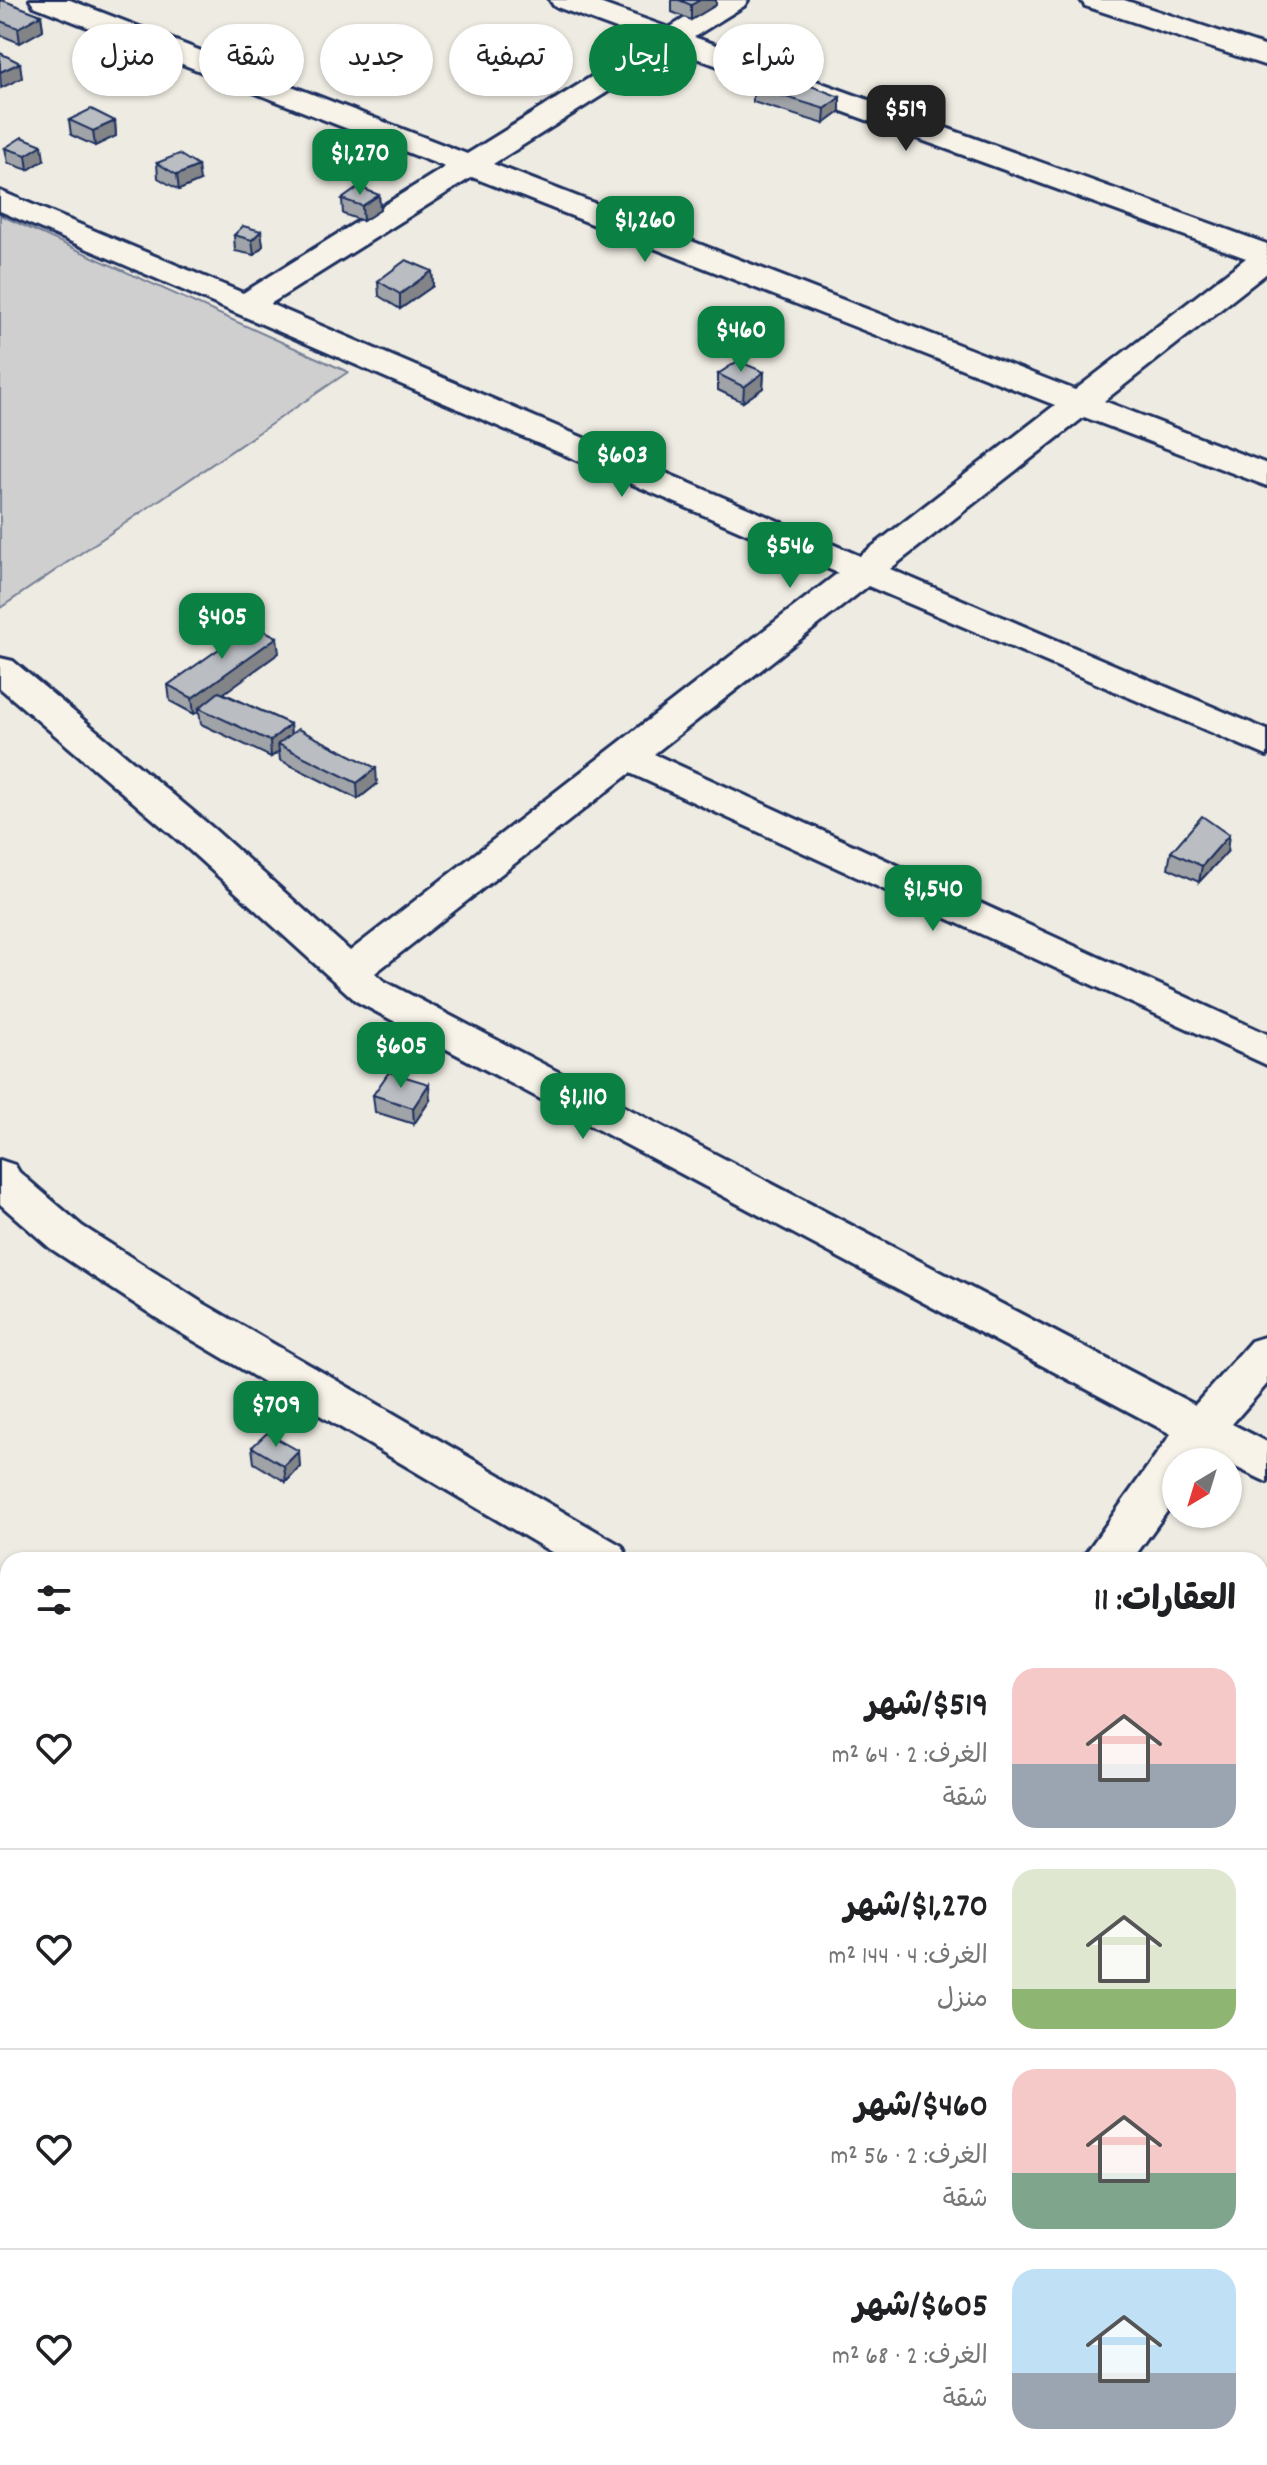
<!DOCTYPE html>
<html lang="ar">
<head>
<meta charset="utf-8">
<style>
  body { margin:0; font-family:Dekko,"Playpen Sans Arabic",sans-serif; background:#f2f2f2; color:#202124; direction:rtl; height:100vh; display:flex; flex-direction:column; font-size:30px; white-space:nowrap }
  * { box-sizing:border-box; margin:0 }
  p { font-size:26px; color:#757577 }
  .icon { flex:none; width:44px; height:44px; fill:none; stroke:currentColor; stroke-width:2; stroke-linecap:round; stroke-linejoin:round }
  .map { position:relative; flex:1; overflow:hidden; direction:ltr }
  .drawer { position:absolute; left:0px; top:1552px; width:1268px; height:914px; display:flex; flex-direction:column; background:#fff; border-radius:24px 24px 0 0; box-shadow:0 2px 6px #0004; direction:rtl }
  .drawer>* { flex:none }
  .banner { position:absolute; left:24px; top:24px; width:800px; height:72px; direction:rtl; display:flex; gap:16px }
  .needle { width:52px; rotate:218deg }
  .controls { position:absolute; left:1162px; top:1448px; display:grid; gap:16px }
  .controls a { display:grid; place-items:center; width:80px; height:80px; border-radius:50%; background:#fff; box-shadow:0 2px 6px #0004; font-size:40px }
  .price { position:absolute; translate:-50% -68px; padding:0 18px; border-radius:16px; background:#0b8043; color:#fff; font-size:26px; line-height:52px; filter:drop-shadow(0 2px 4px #0008) }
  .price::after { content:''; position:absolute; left:50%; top:48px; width:24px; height:18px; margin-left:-12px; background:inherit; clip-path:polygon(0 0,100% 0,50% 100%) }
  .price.current { background:#222; color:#fff }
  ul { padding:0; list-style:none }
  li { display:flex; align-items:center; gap:24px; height:200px; padding:0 32px }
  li+li { border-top:2px solid #e0e0e0 }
  li span { display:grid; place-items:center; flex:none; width:224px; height:160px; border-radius:24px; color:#555 }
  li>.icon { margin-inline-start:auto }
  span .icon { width:96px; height:96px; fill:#fffc; stroke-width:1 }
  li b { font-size:34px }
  h2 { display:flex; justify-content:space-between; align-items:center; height:96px; padding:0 32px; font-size:34px }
  .tag { padding:0 28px; border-radius:36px; background:#fff; box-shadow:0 2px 6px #0004; font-size:28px; line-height:72px }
  .tag.current { background:#0b8043; color:#fff }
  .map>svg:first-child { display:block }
</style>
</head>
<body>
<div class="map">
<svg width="1267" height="2465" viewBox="0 0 1267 2465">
  <rect width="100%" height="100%" fill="#eeebe2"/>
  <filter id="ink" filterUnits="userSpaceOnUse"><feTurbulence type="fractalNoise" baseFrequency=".0125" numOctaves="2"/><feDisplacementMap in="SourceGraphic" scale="16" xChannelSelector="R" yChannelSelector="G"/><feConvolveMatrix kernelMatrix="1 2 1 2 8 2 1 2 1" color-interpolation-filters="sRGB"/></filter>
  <g filter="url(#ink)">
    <path fill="#cfcfcf" stroke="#757f96" stroke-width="2" d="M0 215 348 372 0 608Z"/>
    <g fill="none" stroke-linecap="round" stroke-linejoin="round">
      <defs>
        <path id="minor" d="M30 0H70L467 154 649 41 554 6 550 0H591L669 28 714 0H748L744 6 694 37 1267 244V273L1104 401 1267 464V486L1084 417 890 569 1267 730V756L868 586 654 754 1267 1034V1065L630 773 375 973 384 981 1195 1405 1251 1341 1267 1336V1384L1232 1424 1267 1442V1482L1208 1454 1202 1462H1176V1499L1132 1560H1081L1171 1434 356 1001 186 847 0 688V658L13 661 214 829 350 951 838 573 0 211V191L243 293 445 167 34 6ZM674 50 1246 258 1075 390 493 164ZM472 177 1055 405 860 556 270 304Z
          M1081 0H1124L1267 47V66L1085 6Z
          M0 1160 15 1165 19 1172 82 1226 201 1302 622 1546 629 1560H565L169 1326 50 1248 0 1204Z
          M0 1684 8 1687V1732L0 1729Z
          M1267 1804V1855L1260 1857V1807Z
          M1260 1932 1267 1934V1982L1260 1980Z
          M0 2203 8 2206V2260L0 2256Z
          M373 2458H442L445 2465H376Z
          M753 2458H816L813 2465H750Z
          M1093 2458H1160L1163 2465H1096Z"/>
      </defs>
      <use href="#minor" stroke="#1b2f5e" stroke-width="6"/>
      <use href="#minor" fill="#f7f3e8" fill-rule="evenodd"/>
    </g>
    <path fill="#a0a3a7" stroke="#1b2f5e" stroke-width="2" d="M0 0 41 15 43 30 20 43 0 35Z
      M672 0H716V5L691 20 672 12Z
      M753 87 840 112 824 124 753 102Z
      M69 120 115 121 116 136 95 146 71 135Z
      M5 148 44 160 28 170 8 163Z
      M157 163 200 181 179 190 158 178Z
      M379 195 380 210 363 221 343 214 342 199Z
      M261 231 263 246 254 255 235 251 234 235Z
      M432 271 433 286 400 309 379 296 378 281Z
      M764 372 763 388 743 402 718 390V374Z
      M279 653 223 693 290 724 291 735 377 784 358 799 280 760 279 751 271 757 201 724 199 711 194 714 170 701 168 685Z
      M1171 852H1227L1199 882 1168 868Z
      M373 1095 430 1100 414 1124 375 1112Z
      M252 1447 300 1467 286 1482 254 1463Z
      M1267 2119V2244L1260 2240V2131Z"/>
    <path fill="#828488" stroke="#1b2f5e" stroke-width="2" d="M700 0H716V5L691 20V5Z
      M41 15 43 30 20 43 18 28Z
      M20 63 22 78 1 88 0 72Z
      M840 97V112L824 124 825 109Z
      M115 121 116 136 95 146 93 131Z
      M42 145 44 160 28 170 26 155Z
      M198 166 200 181 179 190 177 175Z
      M379 195 380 210 363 221 362 206Z
      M261 231 263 246 254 255 252 240Z
      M432 271 433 286 400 309V294Z
      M764 372 763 388 743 402 744 387Z
      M277 637 279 653 202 709 199 708V711L194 714 192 698Z
      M290 724 291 740 278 744 279 751 271 757 270 741Z
      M376 768 377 784 358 799 357 783Z
      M1229 835 1227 852 1199 882 1202 866Z
      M429 1084 430 1100 414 1124 413 1108Z
      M299 1451 300 1467 286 1482 284 1466Z
      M1267 2077V2082L1260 2098V2092Z"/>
    <path fill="#babdc2" stroke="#1b2f5e" stroke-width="2" d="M0 0H2L41 15 18 28 0 21Z
      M679 0H700L691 5Z
      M0 53 20 63 0 72Z
      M775 72 840 97 825 109 753 87Z
      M91 109 115 121 93 131 69 120Z
      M22 137 42 145 26 155 5 148Z
      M179 154 198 166 177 175 157 163Z
      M359 187 379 195 362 206 342 199Z
      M243 226 261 231 252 240 234 235Z
      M406 260 432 271 400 294 378 281Z
      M738 361 764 372 744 387 718 374Z
      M253 625 277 637 192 698 168 685Z
      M219 692 290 724 270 741 199 708Z
      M298 729 376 768 357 783 278 744Z
      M1202 816 1229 835 1202 866 1171 852Z
      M389 1072 429 1084 413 1108 373 1095Z
      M267 1433 299 1451 284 1466 252 1447Z
      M1260 2055 1267 2059V2077L1260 2092Z
      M1267 2119V2213L1260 2209V2131Z"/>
  </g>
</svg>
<div class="controls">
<a><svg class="needle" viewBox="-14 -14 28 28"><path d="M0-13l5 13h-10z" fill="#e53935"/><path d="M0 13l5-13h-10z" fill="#757577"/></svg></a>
</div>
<b class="price current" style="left:906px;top:153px">$519</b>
<b class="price" style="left:360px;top:197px">$1,270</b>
<b class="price" style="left:645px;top:264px">$1,260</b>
<b class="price" style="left:741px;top:374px">$460</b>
<b class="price" style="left:622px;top:499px">$603</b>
<b class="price" style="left:790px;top:590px">$546</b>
<b class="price" style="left:222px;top:661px">$405</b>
<b class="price" style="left:933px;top:933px">$1,540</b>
<b class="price" style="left:401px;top:1090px">$605</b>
<b class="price" style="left:583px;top:1141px">$1,110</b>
<b class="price" style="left:276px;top:1449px">$709</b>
<div class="banner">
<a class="tag">شراء</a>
<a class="tag current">إيجار</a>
<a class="tag">تصفية</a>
<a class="tag">جديد</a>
<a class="tag">شقة</a>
<a class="tag">منزل</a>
</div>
<section class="drawer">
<h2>العقارات: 11<svg class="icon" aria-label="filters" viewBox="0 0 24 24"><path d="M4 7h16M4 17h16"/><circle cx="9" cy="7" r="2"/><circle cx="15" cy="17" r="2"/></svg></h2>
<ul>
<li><span style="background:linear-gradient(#f6c9c9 60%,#9aa5b1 0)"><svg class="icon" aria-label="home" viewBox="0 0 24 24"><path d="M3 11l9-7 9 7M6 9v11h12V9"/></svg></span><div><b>$519/شهر</b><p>الغرف: 2 · 64 m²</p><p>شقة</p></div><svg class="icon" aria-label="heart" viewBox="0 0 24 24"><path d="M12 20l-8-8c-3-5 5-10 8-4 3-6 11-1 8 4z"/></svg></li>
<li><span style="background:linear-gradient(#dfe7d0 75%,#8fb573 0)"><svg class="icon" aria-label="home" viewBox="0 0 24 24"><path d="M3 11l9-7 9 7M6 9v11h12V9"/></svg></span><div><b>$1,270/شهر</b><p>الغرف: 4 · 144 m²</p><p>منزل</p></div><svg class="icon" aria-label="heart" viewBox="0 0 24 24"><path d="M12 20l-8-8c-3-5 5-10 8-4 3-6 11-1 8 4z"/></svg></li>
<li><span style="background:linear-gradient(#f6c9c9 65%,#7fa58c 0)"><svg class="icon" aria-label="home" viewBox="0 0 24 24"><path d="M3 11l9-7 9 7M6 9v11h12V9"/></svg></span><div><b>$460/شهر</b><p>الغرف: 2 · 56 m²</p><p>شقة</p></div><svg class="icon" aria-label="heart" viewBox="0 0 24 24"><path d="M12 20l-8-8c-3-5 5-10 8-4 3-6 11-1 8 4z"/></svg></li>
<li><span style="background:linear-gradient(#bfe0f5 65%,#9aa5b1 0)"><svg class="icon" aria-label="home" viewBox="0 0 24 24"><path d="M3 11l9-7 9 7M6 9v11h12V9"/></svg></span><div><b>$605/شهر</b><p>الغرف: 2 · 68 m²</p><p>شقة</p></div><svg class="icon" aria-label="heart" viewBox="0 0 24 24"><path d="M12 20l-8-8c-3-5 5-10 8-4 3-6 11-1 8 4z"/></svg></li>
</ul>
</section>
</div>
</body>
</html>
